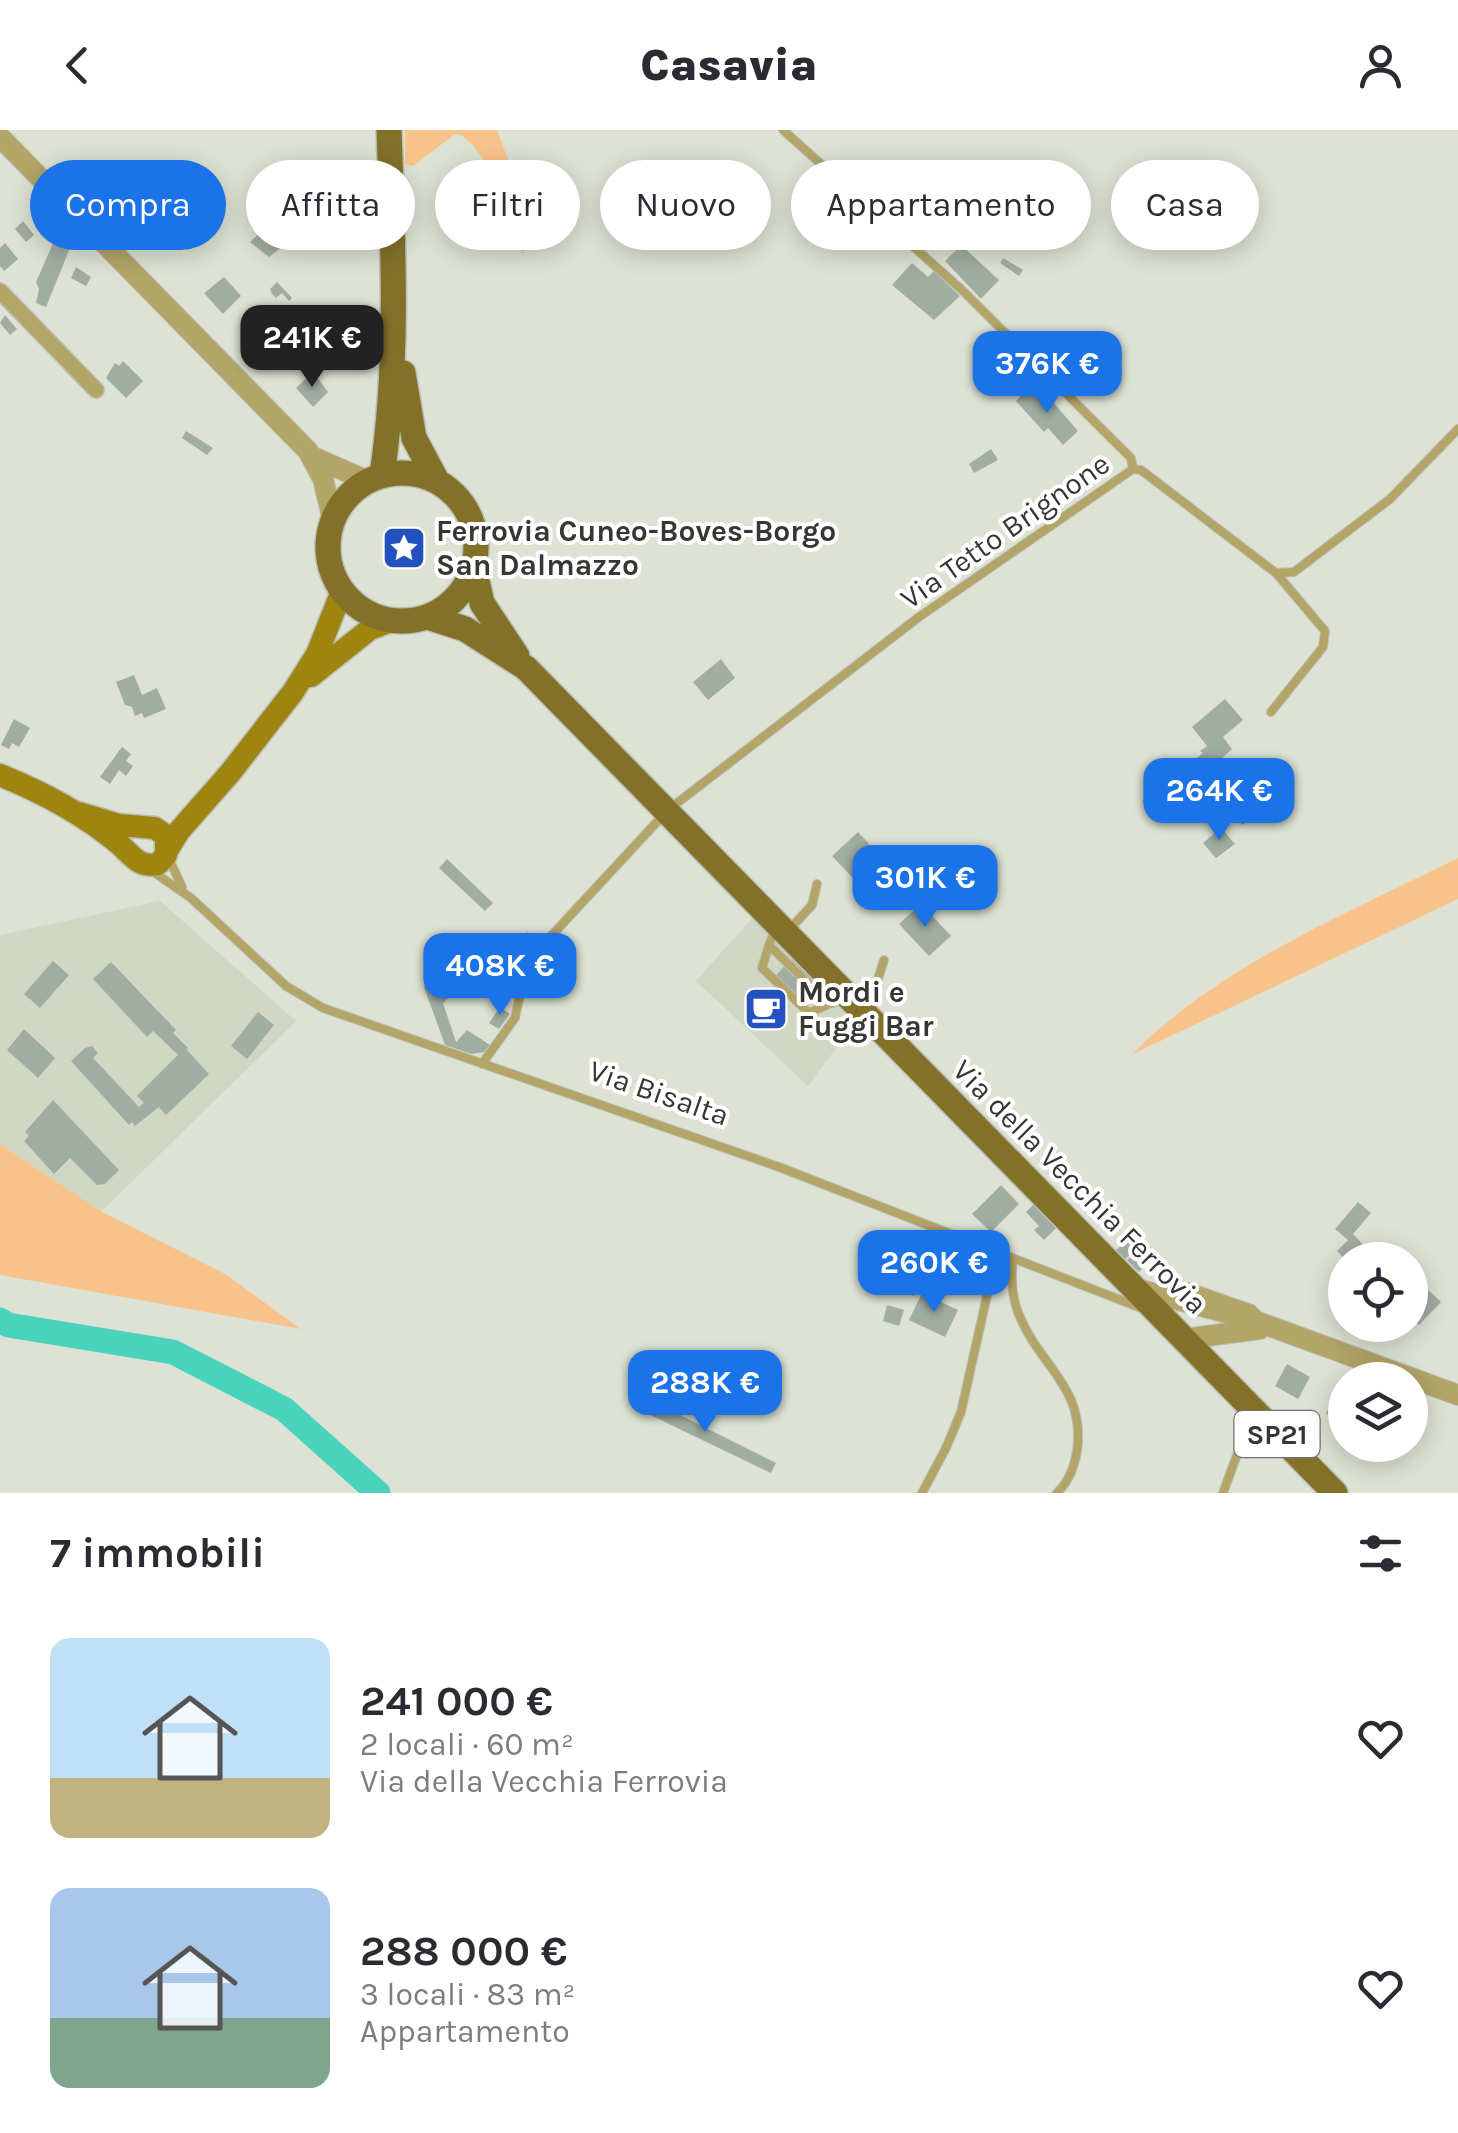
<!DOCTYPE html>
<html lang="it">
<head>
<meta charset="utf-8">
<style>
  body { margin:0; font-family:Karla,sans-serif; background:#f2f2f3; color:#2b2b33; height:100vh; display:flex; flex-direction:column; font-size:38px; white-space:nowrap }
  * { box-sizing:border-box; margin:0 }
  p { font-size:32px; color:#7c7c81 }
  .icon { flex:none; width:55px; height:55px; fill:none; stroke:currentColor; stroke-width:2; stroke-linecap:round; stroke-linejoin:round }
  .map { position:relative; height:1363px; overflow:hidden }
  .panel { display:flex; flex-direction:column; background:#fff; flex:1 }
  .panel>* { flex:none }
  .guide { position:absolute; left:30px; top:30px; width:1400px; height:90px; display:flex; gap:20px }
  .tools { position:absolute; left:1328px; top:1112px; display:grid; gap:20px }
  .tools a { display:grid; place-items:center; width:100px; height:100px; border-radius:50%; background:#fff; box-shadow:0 5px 25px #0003; font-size:50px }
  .price { position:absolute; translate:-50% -85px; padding:0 22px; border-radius:20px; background:#1a73e8; color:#fff; font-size:32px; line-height:65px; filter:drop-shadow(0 2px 5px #0008) }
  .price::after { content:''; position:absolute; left:50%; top:60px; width:30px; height:22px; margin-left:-15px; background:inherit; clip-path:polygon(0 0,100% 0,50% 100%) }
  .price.current { background:#222; color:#fff }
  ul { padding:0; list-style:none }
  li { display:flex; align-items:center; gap:30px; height:250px; padding:0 50px }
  li span { display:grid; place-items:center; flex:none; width:280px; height:200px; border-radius:20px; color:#555 }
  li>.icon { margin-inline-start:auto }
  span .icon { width:120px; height:120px; fill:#fffc; stroke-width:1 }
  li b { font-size:42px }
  h2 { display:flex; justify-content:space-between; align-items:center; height:120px; padding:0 50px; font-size:42px }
  .tag { padding:0 35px; border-radius:45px; background:#fff; box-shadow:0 5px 25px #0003; font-size:35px; line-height:90px }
  .tag.current { background:#1a73e8; color:#fff }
  header { display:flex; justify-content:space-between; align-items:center; height:130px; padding:0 50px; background:#fff; font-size:45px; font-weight:800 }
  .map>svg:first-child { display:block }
</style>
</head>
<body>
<header><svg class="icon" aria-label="back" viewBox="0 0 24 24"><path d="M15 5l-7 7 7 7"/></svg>Casavia<svg class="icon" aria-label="person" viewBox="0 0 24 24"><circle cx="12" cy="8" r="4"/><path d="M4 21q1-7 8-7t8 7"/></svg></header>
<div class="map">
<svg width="1458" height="1363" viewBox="0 0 1458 1363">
  <rect width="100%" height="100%" fill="#dde2d4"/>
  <path fill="#d0d7c3" d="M160 771 296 891 101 1082 0 1014V805Z
    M754 786 856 891 808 956 696 851Z"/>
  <path fill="#f9c48c" d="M405 0H497L517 54 541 85 544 102 522 123 518 113 526 102 523 84 472 14 461 5H454L413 36 405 34Z
    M1458 728V769L1131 925C1222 834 1344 785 1458 728Z
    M0 1014 102 1082 225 1144 301 1199 0 1145Z"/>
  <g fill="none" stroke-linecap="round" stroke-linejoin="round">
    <path stroke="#4ad3bc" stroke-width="25" d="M0 1190 8 1195 173 1222 284 1279 378 1363"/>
  </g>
  <path fill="#a1ada3" d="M484 42 519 85 499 100 465 57Z
    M23 91 34 105 26 112 15 99Z
    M267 96 271 100 273 97 286 114 269 127 250 112Z
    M54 111 70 118 46 177 36 173 39 159 36 152Z
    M5 113 18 129 4 141 0 136V118Z
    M961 115 999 150 981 169 945 131Z
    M1003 128 1023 140 1019 146 1000 133Z
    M912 133 928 147 934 141 960 166 934 190 892 155Z
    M76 137 91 147 86 156 71 148Z
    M224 147 241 166 223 184 204 163Z
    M277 152 292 168 289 171 282 163 276 168 272 164 270 159Z
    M276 175 292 191 263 219 248 203Z
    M5 185 17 199 10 205 0 193Z
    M312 223 324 234 318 240 315 236 311 240 303 233Z
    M123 231 143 251 126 268 106 248 115 233 119 236Z
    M313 242 328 262 313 277 296 258Z
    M1030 257 1046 274 1051 270 1078 301 1063 315 1048 298 1044 302 1016 271Z
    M186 301 213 318 207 325 182 308Z
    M991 319 998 330 974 343 969 334Z
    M721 529 735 548 708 570 693 552Z
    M134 545 142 565 157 558 166 579 144 588 142 583 135 586 132 577 125 575 116 552Z
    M1225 569 1243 590 1223 607 1232 619 1207 642 1204 639 1193 648 1200 656 1157 693 1142 671 1203 623 1200 621 1207 616 1192 597Z
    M14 589 30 598 19 617 12 613 9 619 1 615Z
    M122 617 131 624 126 631 133 636 126 646 119 640 110 654 100 647Z
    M1223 659 1235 675 1240 671 1254 686 1242 695 1238 688 1232 693 1219 676 1222 673 1216 665Z
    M1221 698 1235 714 1216 728 1203 713Z
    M858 702 892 739 867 763 832 726Z
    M447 729 493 773 485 781 439 738Z
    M921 774 951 806 929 826 899 794Z
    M527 802 538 811 525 827 514 817Z
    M477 807 495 826 443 873 456 912 467 900 490 915 484 922 472 924 445 915 424 857Z
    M791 829 815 851 794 875 770 852Z
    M53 831 69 845 40 878 24 864Z
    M111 832 176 900 173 903 188 918 186 919 209 944 166 985 159 977 135 996 132 992 129 995 71 931 85 918 92 916 98 923 93 928 139 977 144 973 137 966 178 925 153 901 147 907 93 849Z
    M765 858 787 881 767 900 745 877Z
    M500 877 510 884 499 899 489 893Z
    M258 882 274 895 247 929 231 916Z
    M24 899 55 928 38 948 7 920Z
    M53 970 119 1040 105 1054 97 1055 70 1028 54 1044 24 1011 29 1006 25 1002Z
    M1001 1055 1019 1074 991 1102 972 1084Z
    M1358 1072 1371 1083 1353 1104 1378 1130H1346L1337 1121 1348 1110 1335 1099Z
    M1035 1073 1058 1096 1044 1110 1034 1100 1039 1096 1026 1082Z
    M925 1104 987 1132 977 1155 929 1133 914 1166 903 1162Z
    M1132 1107 1140 1116 1124 1130 1116 1120Z
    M1145 1112 1157 1124 1139 1142 1127 1130Z
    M1410 1143 1441 1172 1419 1195 1410 1186Z
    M922 1163 958 1180 945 1207 909 1190Z
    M887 1175 904 1180 899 1196 883 1191Z
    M1287 1234 1310 1247 1298 1269 1275 1256Z
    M1336 1258 1345 1261V1292L1326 1284Z
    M644 1267 776 1333 771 1343 638 1279Z"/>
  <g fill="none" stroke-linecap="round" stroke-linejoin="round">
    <defs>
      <path id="service" d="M783 0 963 161 1131 328 1133 339
        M1276 443 1294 442 1390 369 1458 299
        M169 729 182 757
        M152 741 191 768 286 856 323 878 779 1037 1141 1178
        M775 800 769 815 829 874 843 870
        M789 800 812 775 817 754
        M769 815 762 838 809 883 829 874
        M857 872 878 849 884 830
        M482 934 515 888 527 832 668 680 919 487 1133 339 1141 340 1276 443 1325 501 1323 517 1271 582
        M1013 1128C1011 1146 1011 1164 1018 1182 1038 1236 1086 1256 1077 1321 1074 1338 1069 1351 1057 1363
        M1179 1169 1189 1157 1252 1179 1258 1185
        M922 1363 946 1318 961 1282 997 1121
        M1223 1363 1238 1322 1257 1290"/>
      <path id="minor" d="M0 161 96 260"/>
      <path id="tertiary" d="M0 7 308 321 323 349 333 391
        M313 327 368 351
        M1133 1158 1250 1189 1458 1265
        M1184 1209 1260 1199"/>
      <path id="secondary" d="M311 546 370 499 391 491
        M0 645C44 663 82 683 118 713 132 725 138 738 158 734L166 725V706L155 698 119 695 79 683
        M168 719 179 701 230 643 293 562 317 524 342 461"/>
      <path id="primary" d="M403 243 414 308 437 351
        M328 417a74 74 0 1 1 148 0a74 74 0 1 1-148 0Z
        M382 345C399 231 393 115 389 0
        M474 438 482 473 517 526
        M428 487 465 499 526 538 1335 1363"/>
    </defs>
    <use href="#service" stroke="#bbc0b4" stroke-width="10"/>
    <use href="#minor" stroke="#bbc0b4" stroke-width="18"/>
    <use href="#tertiary" stroke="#bbc0b4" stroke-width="22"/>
    <use href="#secondary" stroke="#bbc0b4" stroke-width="25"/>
    <use href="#primary" stroke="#bbc0b4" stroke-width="28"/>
    <use href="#service" stroke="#b3a467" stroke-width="8"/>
    <use href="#minor" stroke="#b3a467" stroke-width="15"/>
    <use href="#tertiary" stroke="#b3a467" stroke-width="20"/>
    <use href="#secondary" stroke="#9e8510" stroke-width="22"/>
    <use href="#primary" stroke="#83712a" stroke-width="25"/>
  </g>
  <defs>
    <symbol id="sight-square" viewBox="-11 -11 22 22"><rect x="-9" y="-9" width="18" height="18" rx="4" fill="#2352c0" stroke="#fff"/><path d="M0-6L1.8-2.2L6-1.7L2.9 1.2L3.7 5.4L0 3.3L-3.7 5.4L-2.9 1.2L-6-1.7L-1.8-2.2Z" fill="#fff"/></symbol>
    <symbol id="cafe-square" viewBox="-11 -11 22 22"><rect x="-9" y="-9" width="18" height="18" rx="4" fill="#2352c0" stroke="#fff"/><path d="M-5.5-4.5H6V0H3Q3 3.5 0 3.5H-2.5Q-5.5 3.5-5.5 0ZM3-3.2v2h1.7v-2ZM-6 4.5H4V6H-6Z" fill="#fff"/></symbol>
  </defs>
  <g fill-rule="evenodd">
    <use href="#sight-square" x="379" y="393" width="50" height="50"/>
    <use href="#cafe-square" x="741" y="854" width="50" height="50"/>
  </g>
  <g text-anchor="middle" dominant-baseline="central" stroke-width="8" stroke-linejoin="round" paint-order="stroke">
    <rect fill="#fff" stroke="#727370" stroke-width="2.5" x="1234.5" y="1281" width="85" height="46" rx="8"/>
    <g font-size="28" font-weight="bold" fill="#353732">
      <text x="1277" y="1304">SP21</text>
    </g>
    <g font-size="30" font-weight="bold" fill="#353732" stroke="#fff" text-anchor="start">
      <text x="436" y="401">Ferrovia Cuneo-Boves-Borgo<tspan x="436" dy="34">San Dalmazzo</tspan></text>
      <text x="798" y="862">Mordi e<tspan x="798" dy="34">Fuggi Bar</tspan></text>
    </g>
    <g font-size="30" fill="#353732" stroke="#fff">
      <text transform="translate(1005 401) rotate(-35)">Via Tetto Brignone</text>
      <text transform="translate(659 963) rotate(19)">Via Bisalta</text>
      <text transform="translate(1080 1057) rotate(45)">Via della Vecchia Ferrovia</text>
    </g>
  </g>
</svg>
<div class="tools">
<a><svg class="icon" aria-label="locate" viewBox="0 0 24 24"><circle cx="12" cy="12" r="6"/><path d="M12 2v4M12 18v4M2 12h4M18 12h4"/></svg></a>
<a><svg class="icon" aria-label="layers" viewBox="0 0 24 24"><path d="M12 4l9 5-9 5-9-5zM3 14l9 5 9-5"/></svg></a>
</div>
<b class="price current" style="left:312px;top:260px">241K €</b>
<b class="price" style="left:1047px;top:286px">376K €</b>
<b class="price" style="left:1219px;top:713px">264K €</b>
<b class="price" style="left:925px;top:800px">301K €</b>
<b class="price" style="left:500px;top:888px">408K €</b>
<b class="price" style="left:934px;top:1185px">260K €</b>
<b class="price" style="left:705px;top:1305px">288K €</b>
<div class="guide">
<a class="tag current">Compra</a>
<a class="tag">Affitta</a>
<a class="tag">Filtri</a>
<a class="tag">Nuovo</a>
<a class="tag">Appartamento</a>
<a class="tag">Casa</a>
</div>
</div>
<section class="panel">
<h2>7 immobili<svg class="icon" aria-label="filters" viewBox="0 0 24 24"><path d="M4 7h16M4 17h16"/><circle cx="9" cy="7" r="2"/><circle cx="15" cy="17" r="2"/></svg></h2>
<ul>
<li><span style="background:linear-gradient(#bfe0f5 70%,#c2b280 0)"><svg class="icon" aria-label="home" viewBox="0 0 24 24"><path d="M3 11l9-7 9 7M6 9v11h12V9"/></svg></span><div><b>241 000 €</b><p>2 locali · 60 m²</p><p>Via della Vecchia Ferrovia</p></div><svg class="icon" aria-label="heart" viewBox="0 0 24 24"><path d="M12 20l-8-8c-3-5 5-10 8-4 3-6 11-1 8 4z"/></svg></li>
<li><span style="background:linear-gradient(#a9c7e8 65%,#7fa58c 0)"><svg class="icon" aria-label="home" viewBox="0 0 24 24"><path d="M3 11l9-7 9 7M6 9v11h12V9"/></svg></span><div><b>288 000 €</b><p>3 locali · 83 m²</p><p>Appartamento</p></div><svg class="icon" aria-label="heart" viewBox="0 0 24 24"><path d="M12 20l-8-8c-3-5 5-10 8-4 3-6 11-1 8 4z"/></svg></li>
</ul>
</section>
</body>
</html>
